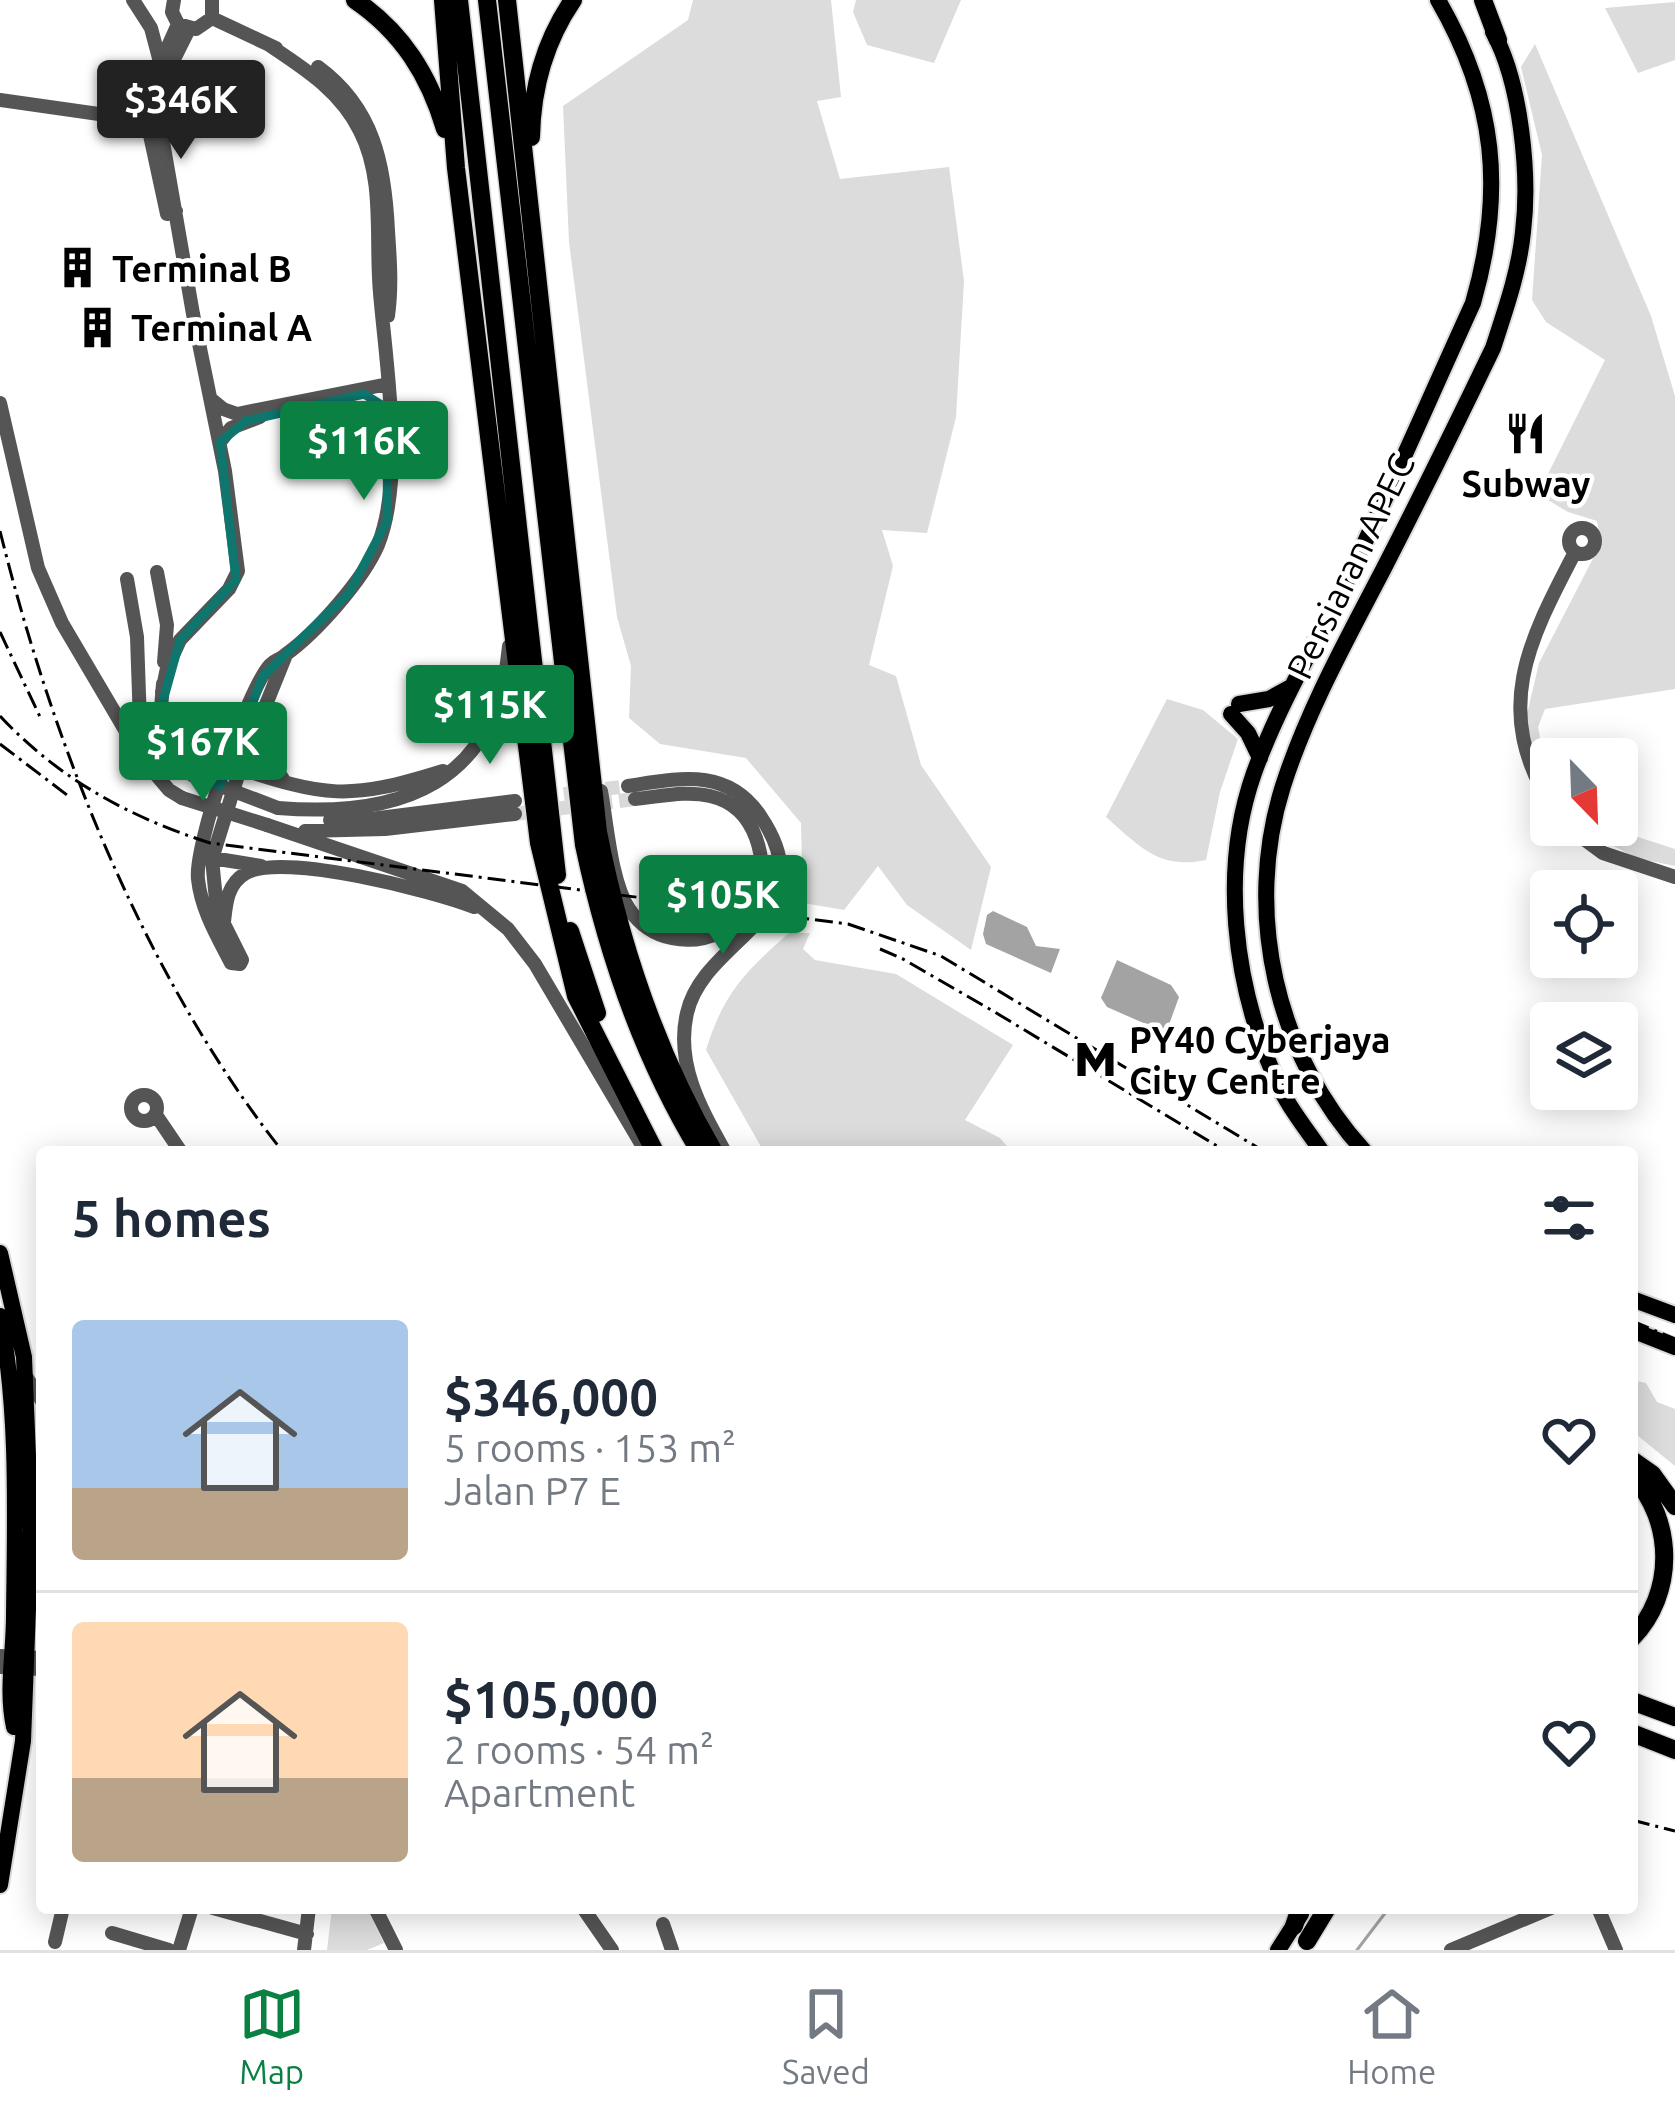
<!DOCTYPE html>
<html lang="en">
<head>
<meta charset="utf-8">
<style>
  body { margin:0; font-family:Ubuntu,sans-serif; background:#f2f2f3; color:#1f2937; height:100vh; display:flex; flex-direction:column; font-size:45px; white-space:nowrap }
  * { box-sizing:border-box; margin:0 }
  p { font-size:39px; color:#747a83 }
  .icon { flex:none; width:66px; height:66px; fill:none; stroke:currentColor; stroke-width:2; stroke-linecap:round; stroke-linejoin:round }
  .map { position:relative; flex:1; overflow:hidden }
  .details { position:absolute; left:36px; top:1146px; width:1602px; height:768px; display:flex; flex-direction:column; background:#fff; border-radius:12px; box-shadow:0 6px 30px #0003 }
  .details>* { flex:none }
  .needle { width:78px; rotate:157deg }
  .tools { position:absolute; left:1530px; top:738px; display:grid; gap:24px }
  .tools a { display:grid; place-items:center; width:108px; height:108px; border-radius:12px; background:#fff; box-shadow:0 6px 30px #0003; font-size:60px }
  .price { position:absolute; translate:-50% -102px; padding:0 27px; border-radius:12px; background:#0b8043; color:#fff; font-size:39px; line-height:78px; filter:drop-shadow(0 3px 6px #0008) }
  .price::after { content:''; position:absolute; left:50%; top:72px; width:36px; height:27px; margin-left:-18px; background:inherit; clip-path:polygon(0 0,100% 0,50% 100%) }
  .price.on { background:#222; color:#fff }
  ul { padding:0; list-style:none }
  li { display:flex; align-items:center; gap:36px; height:300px; padding:0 36px }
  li+li { border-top:3px solid #e0e1e3 }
  li span { display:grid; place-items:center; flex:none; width:336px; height:240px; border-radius:12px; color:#555 }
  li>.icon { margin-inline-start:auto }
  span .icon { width:144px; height:144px; fill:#fffc; stroke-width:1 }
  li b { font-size:51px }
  h2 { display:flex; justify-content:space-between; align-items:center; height:144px; padding:0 36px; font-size:51px }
  .dock { display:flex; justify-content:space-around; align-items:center; height:168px; border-top:3px solid #e0e1e3; background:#fff; font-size:33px; color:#747a83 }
  .dock a { display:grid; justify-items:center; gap:6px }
  .dock .on { color:#0b8043 }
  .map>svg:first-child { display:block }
</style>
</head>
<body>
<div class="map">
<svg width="1675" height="1950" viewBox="0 0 1675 1950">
  <rect width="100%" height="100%" fill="#fff"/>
  <path fill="#dcdcdc" d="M693 0H831L841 97 817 101 840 179 949 167 964 281 956 417 927 533 882 530 893 566 869 665 896 676 921 765 991 867 971 950 907 905 878 866 844 910 803 903 801 823 746 758 660 744 629 718 631 666 617 617 569 242 563 106 688 20Z
    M856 0H961L934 63 867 45 853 12Z
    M1675 2V60L1638 73 1605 8Z
    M1535 44 1651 316 1675 396V689L1545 709 1538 727 1545 763 1534 767 1527 714 1539 663 1601 543 1597 521 1568 512 1538 494 1605 360 1546 322 1532 300 1542 155 1521 67Z
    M1167 699 1203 710 1238 739 1220 792 1206 860C1159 870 1139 846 1106 817Z
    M1575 825H1601L1675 849V866L1636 858Z
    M789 933H810L803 949 815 960 896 974 1013 1045 965 1120 1000 1138 1012 1152H764L706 1050C724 992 745 972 789 933Z
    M1632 1380 1646 1383 1657 1402 1675 1409V1466L1632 1431Z
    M332 1908H367L384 1943 367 1950H327Z"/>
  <path fill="#a3a3a3" d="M993 911 1027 927 1036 946 1060 949 1051 973 986 944 983 934 987 915Z
    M1117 960 1171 985 1179 997 1166 1033 1107 1007 1101 998Z"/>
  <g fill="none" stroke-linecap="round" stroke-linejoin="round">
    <path stroke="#a3a3a3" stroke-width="3" d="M1357 1950 1389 1908"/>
    <path stroke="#d9d9d9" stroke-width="14" stroke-dasharray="14 7" stroke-linecap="butt" d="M543 797 628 786
      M515 814 635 799"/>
    <defs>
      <path id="major" d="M1239 704 1269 699 1289 688
        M1231 714 1248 733 1260 758
        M1322 1152C1305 1127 1285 1103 1274 1075 1234 983 1220 869 1254 773 1280 701 1320 636 1353 568 1394 480 1433 391 1473 303 1505 192 1496 100 1438 0
        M1365 1152C1276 1056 1243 912 1283 786 1307 711 1347 639 1383 570 1421 496 1457 423 1493 348 1505 311 1519 272 1523 232 1530 175 1521 83 1493 32
        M0 1253 24 1357 31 1530 23 1741 0 1885
        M1632 1299 1675 1315
        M0 1316C19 1409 15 1520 14 1615 14 1654 6 1690 14 1727
        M1632 1330 1675 1347
        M1278 1950 1301 1914"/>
      <path id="highway" d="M355 0C402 32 429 75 445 129
        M443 0 456 168 539 843 576 996 655 1152
        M459 0 557 875
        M487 0 584 845C607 954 642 1057 700 1152
        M507 0 598 832C620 944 657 1054 714 1152
        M1483 0 1498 40
        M531 137C532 87 545 41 573 0
        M570 931 597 1013
        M1632 1460 1652 1474 1675 1506
        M1632 1475C1675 1521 1675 1594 1632 1638
        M1632 1701 1675 1717
        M1632 1733 1675 1750
        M1294 1926 1300 1908
        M1307 1941 1327 1908"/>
    </defs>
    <use href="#major" stroke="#dbdbdb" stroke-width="20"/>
    <use href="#highway" stroke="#dbdbdb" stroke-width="21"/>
    <path stroke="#555" stroke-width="14" d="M133 0 151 28 160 62
      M174 0 172 12 178 24 196 29 212 18V0
      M212 18 276 48
      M318 67C374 108 385 165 388 231 390 260 392 287 388 316
      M0 100 155 122
      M176 211 167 214 145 112 151 84 178 24
      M212 400 223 409 237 414 388 384
      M0 403 38 568 62 623 141 757 169 790 182 798
      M220 442 231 428 260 417
      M1569 541a13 13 0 1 1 26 0a13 13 0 1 1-26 0Z
      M157 572 167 625 164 662
      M127 579 137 637 141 752
      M163 684C159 722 158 754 194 776
      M162 692 167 668 180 640 229 589 238 571 225 471 193 314 158 113 167 73 189 29
      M261 724 265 754 283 779
      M232 766C326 797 347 801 443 771
      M628 786C680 778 728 767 761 817 828 917 704 937 687 1013 675 1064 701 1109 725 1152
      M601 791C607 823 611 882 629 909 674 975 788 927 756 838 748 816 732 801 710 796 686 790 659 797 635 799
      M1551 805C1492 710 1528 642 1575 552
      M278 808C401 818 497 784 509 646
      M330 820H363L515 801
      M267 825 462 891 508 929 535 964 646 1152
      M1565 825 1603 853 1675 877
      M305 831 385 829 515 814
      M206 857 261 866
      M224 922C226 903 227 884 246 873 283 852 433 891 474 907
      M240 964 231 963C217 936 201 909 198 879 194 846 247 690 270 665 276 659 278 661 285 655 316 633 363 580 378 545 405 477 386 365 380 293 375 239 385 180 360 131 340 91 305 69 269 45
      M240 964 242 960 217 910 212 859 240 769 286 655
      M131 1108a13 13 0 1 1 26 0a13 13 0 1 1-26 0Z
      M156 1115 181 1152
      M27 1378 42 1401
      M0 1656 42 1658
      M0 1667 42 1669
      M213 1908 307 1934
      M375 1908 396 1950
      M583 1908 612 1950
      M1598 1908 1616 1950
      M663 1924 672 1950
      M112 1933 169 1950
      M55 1942 63 1908
      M179 1950 192 1908
      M304 1950 309 1908
      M1451 1950 1551 1908"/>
    <use href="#major" stroke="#000" stroke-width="16"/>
    <use href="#highway" stroke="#000" stroke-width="18"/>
    <path stroke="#000" stroke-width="3" stroke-dasharray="18 6 3 6" stroke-linecap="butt" d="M0 531C53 745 145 978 283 1152
      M0 632 41 719
      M0 716C59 779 129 817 210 843L848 924 941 956 1265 1152
      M0 744 71 798
      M880 949 903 959 993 1011 1227 1152
      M1632 1321 1675 1339
      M1632 1820 1675 1831"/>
    <path stroke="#555" stroke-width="14" d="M194 776 278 808
      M182 798 267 825"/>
  </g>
  <path fill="none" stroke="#0f766e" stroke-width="9" stroke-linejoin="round" d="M364 394 388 409 387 521 349 593 263 676 220 786 170 755 159 715 180 640 236 580 220 442 246 421Z"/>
  <defs>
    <symbol id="building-bare" viewBox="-9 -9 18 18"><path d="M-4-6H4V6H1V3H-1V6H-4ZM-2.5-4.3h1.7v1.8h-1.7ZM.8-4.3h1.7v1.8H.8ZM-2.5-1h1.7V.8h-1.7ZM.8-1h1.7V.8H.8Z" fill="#000" stroke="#fff" stroke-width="2.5" paint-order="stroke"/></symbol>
    <symbol id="restaurant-bare" viewBox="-9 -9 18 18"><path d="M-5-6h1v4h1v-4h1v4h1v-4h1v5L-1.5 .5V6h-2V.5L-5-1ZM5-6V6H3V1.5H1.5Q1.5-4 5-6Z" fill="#000" stroke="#fff" stroke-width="2.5" paint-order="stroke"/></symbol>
    <symbol id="metro-bare" viewBox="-9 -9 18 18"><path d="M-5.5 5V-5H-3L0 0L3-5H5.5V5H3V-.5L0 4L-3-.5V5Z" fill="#000" stroke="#fff" stroke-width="2.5" paint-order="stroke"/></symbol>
  </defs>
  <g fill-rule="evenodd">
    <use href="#building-bare" x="48" y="238" width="59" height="59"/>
    <use href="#building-bare" x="68" y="298" width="59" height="59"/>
    <use href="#restaurant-bare" x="1496" y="404" width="59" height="59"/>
    <use href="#metro-bare" x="1066" y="1030" width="59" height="59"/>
  </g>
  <g text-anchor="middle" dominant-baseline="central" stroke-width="9" stroke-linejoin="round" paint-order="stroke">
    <g font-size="36" font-weight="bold" fill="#000" stroke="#fff" text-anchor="start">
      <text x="112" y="268">Terminal B</text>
      <text x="131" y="327">Terminal A</text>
      <text x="1526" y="483" text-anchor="middle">Subway</text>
      <text x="1129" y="1039">PY40 Cyberjaya<tspan x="1129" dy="41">City Centre</tspan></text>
    </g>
    <g font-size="36" fill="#000" stroke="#fff">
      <text transform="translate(1350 566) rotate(-64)">Persiaran APEC</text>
    </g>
  </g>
</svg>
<div class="tools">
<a><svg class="needle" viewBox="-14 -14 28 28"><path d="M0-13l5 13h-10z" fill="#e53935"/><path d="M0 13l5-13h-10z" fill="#747a83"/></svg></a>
<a><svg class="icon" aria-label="locate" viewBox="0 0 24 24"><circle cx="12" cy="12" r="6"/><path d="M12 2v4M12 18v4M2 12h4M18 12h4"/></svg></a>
<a><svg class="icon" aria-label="layers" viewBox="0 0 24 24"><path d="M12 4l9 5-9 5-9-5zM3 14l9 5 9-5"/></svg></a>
</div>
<b class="price on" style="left:181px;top:162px">$346K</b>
<b class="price" style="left:364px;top:503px">$116K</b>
<b class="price" style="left:490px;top:767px">$115K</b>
<b class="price" style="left:203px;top:804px">$167K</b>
<b class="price" style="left:723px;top:957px">$105K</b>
<section class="details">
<h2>5 homes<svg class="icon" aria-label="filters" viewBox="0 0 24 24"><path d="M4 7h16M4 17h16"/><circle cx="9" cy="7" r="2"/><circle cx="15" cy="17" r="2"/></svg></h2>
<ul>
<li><span style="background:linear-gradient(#a9c7e8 70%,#b9a48a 0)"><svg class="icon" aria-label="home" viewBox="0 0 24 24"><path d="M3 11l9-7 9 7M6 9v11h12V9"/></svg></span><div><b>$346,000</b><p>5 rooms · 153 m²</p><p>Jalan P7 E</p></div><svg class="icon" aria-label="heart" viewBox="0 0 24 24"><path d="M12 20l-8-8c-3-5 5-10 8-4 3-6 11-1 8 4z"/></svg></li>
<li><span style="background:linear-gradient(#ffd9b3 65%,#b9a48a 0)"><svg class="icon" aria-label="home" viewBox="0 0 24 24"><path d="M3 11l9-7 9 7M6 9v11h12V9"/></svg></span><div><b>$105,000</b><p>2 rooms · 54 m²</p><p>Apartment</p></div><svg class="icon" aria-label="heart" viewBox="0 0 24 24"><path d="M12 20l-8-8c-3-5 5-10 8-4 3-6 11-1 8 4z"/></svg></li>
</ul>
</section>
</div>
<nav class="dock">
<a class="on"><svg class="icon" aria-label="map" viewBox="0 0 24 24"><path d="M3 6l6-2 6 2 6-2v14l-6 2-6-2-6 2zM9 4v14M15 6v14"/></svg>Map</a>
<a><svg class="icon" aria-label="saved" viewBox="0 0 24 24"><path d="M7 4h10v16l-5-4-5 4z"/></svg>Saved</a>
<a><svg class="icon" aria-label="home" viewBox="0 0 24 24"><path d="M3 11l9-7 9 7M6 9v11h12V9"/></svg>Home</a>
</nav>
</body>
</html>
